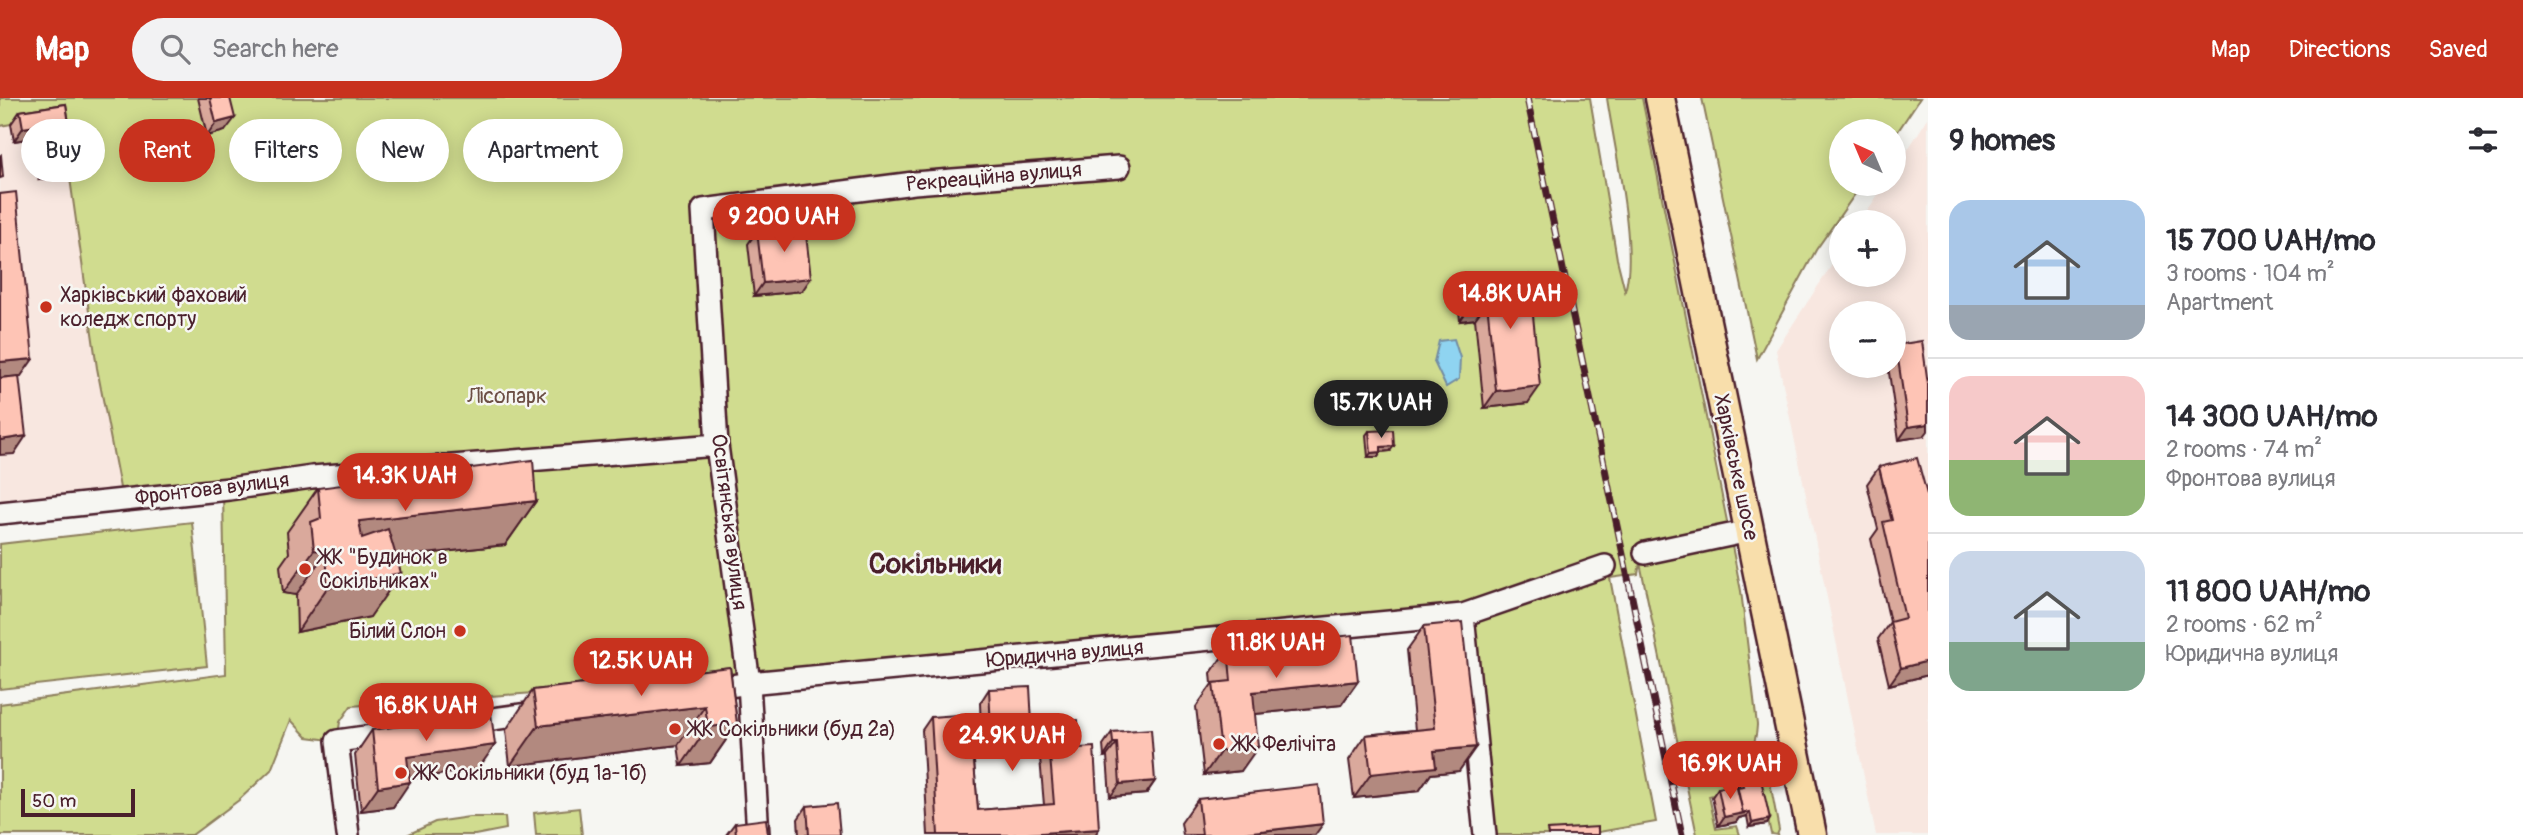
<!DOCTYPE html>
<html lang="en">
<head>
<meta charset="utf-8">
<style>
  body { margin:0; font-family:Pangolin,sans-serif; background:#f2f2f3; color:#2b2b33; height:100vh; display:flex; flex-direction:column; font-size:26px; white-space:nowrap }
  * { box-sizing:border-box; margin:0 }
  p { font-size:23px; color:#7c7c81 }
  .icon { flex:none; width:38px; height:38px; fill:none; stroke:currentColor; stroke-width:2; stroke-linecap:round; stroke-linejoin:round }
  .map { position:relative; flex:1; overflow:hidden }
  .details { display:flex; flex-direction:column; background:#fff; width:595px }
  .details>* { flex:none }
  .top-card { position:absolute; left:21px; top:21px; width:665px; height:63px; display:flex; gap:14px }
  .needle { width:46px; rotate:316deg }
  .controls { position:absolute; left:1829px; top:21px; display:grid; gap:14px }
  .controls a { display:grid; place-items:center; width:77px; height:77px; border-radius:50%; background:#fff; box-shadow:0 4px 18px #0003; font-size:35px }
  .scale { position:absolute; left:21px; bottom:18px; width:114px; box-sizing:border-box; padding-left:7px; border:4px solid #4a1f2b; border-top:0; font-size:19px; line-height:24px; white-space:nowrap; color:#4a1f2b; -webkit-text-stroke:5px #f6f6f2; paint-order:stroke }
  .price { position:absolute; translate:-50% -60px; padding:0 16px; border-radius:24px; background:#c8321e; color:#fff; font-size:23px; line-height:46px; filter:drop-shadow(0 2px 4px #0008) }
  .price::after { content:''; position:absolute; left:50%; top:42px; width:21px; height:16px; margin-left:-10px; background:inherit; clip-path:polygon(0 0,100% 0,50% 100%) }
  .price.current { background:#222; color:#fff }
  ul { padding:0; list-style:none }
  li { display:flex; align-items:center; gap:21px; height:175px; padding:0 21px }
  li+li { border-top:2px solid #e1e1e2 }
  li span { display:grid; place-items:center; flex:none; width:196px; height:140px; border-radius:21px; color:#555 }
  li>.icon { margin-inline-start:auto }
  span .icon { width:84px; height:84px; fill:#fffc; stroke-width:1 }
  li b { font-size:30px }
  h2 { display:flex; justify-content:space-between; align-items:center; height:84px; padding:0 21px; font-size:30px }
  .chip { padding:0 24px; border-radius:32px; background:#fff; box-shadow:0 4px 18px #0003; font-size:24px; line-height:63px }
  .chip.current { background:#c8321e; color:#fff }
  header { display:flex; align-items:center; gap:42px; box-sizing:border-box; height:98px; padding:0 35px; background:#c8321e; color:#fff }
  header strong { font-size:33px }
  nav { display:flex; gap:38px; margin-inline-start:auto; font-size:24px }
  .search { width:490px; height:63px; background:#f2f2f3; display:flex; align-items:center; gap:18px; box-sizing:border-box; padding:0 24px; border-radius:38px; color:#7c7c81; font-size:26px }
  main { display:flex; flex:1; min-height:0 }
  .map>svg:first-child { display:block }
</style>
</head>
<body>
<header>
<strong>Map</strong>
<div class="search"><svg class="icon" aria-label="search" viewBox="0 0 24 24"><circle cx="10" cy="10" r="6"/><path d="M15 15l6 6"/></svg>Search here</div>
<nav><a>Map</a><a>Directions</a><a>Saved</a></nav>
</header>
<main>
<div class="map">
<svg width="1928" height="737" viewBox="0 0 1928 737">
  <rect width="100%" height="100%" fill="#f6f6f2"/>
  <filter id="ink" filterUnits="userSpaceOnUse"><feTurbulence type="fractalNoise" baseFrequency=".0143" numOctaves="2"/><feDisplacementMap in="SourceGraphic" scale="14" xChannelSelector="R" yChannelSelector="G"/><feConvolveMatrix kernelMatrix="1 2 1 2 8 2 1 2 1" color-interpolation-filters="sRGB"/></filter>
  <g filter="url(#ink)">
    <path fill="#f8e7e0" fill-rule="evenodd" d="M61 17 120 390 0 404V28Z
      M1928 20V737H1876L1776 252 1841 153V177H1894V124H1860L1885 86H1894V73ZM1841 215H1894V268H1841Z"/>
    <path fill="#d0dc8f" stroke="#8d7e5d" stroke-width="2" d="M0 0H1590L1617 161 1625 193C1638 150 1614 48 1607 0H1642L1741 493 1757 627C1756 653 1747 655 1726 667L1730 693 1709 698 1716 731 1737 728 1740 737H1697L1640 465 1638 476 1610 480 1656 724 1582 737H1494L1463 518 716 582 351 608 340 624 337 643 307 639 291 622 271 672 239 702 192 737H0V606L226 576 223 393 120 390 97 270 61 17 0 28Z
      M1702 0H1920L1894 39V33H1841V86H1862L1816 152 1757 261Z
      M192 424 207 568 0 591V446Z
      M1767 679 1770 684 1779 732 1777 737 1771 736 1760 685 1761 680Z
      M579 710 582 737H536L534 715Z
      M469 719H505L506 731 475 737H407L435 724Z"/>
    <path fill="#8fd4f1" stroke="#738ca2" stroke-width="2" d="M1454 241 1460 260 1459 281 1446 289 1434 264 1439 243Z"/>
    <g fill="none" stroke-linecap="round" stroke-linejoin="round">
      <defs>
        <path id="minor" d="M0 415 229 391 312 379 717 347
          M1645 455 1749 433
          M1463 517 1485 737
          M706 592 749 585 1463 517 1605 468
          M464 625 543 614
          M348 737 337 643 394 635
          M758 737 749 585 717 347 703 112 914 85 1119 69"/>
        <path id="major" d="M1660 0 1812 737"/>
      </defs>
      <use href="#minor" stroke="#4a1f2b" stroke-width="26"/>
      <use href="#major" stroke="#4a1f2b" stroke-width="33"/>
      <use href="#minor" stroke="#f6f6f2" stroke-width="21"/>
      <use href="#major" stroke="#f8deab" stroke-width="28"/>
      <defs>
        <path id="rail" d="M1527 0 1682 737"/>
      </defs>
      <use href="#rail" stroke="#4a1f2b" stroke-width="7"/>
      <use href="#rail" stroke="#f6f6f2" stroke-width="4.5" stroke-dasharray="13" stroke-linecap="butt"/>
    </g>
    <path fill="#daa99c" stroke="#4a1f2b" stroke-width="2" fill-rule="evenodd" d="M198 0H230L225 33 207 38Z
      M66 6 75 65 65 78 39 82 33 40 14 43 11 26 20 13Z
      M757 133 802 193 754 198 748 146Z
      M1529 177 1528 305 1484 310 1475 221 1460 223 1458 201 1470 184Z
      M1896 247 1924 338 1899 342 1888 268H1894V251Z
      M1369 333 1390 353 1381 354 1378 359H1368L1366 337Z
      M1879 369 1928 577 1889 587 1878 541 1890 524 1871 441 1878 431 1867 386Z
      M318 390 536 403 505 447 396 459 370 519 297 534 296 497 283 495 280 468 289 455 287 434Z
      M1424 528 1459 673 1431 676 1419 693 1354 700 1349 662 1366 637 1415 632 1407 552Z
      M1228 550 1358 583 1341 607 1255 616 1241 673 1204 677 1196 609 1212 586 1211 575Z
      M730 569 737 626 710 665 681 668 678 647 510 668 506 632 533 592Z
      M989 591 1032 625 1079 650 1095 737H928L922 632 931 619 972 631H981L980 605ZM1029 648H1039L1044 707 978 712 973 653H982L983 660 1023 657Z
      M372 632 478 671 410 681 393 709 361 713 355 657Z
      M1112 634 1155 683 1146 696 1110 699 1107 658 1104 659 1103 647Z
      M1741 677 1770 721 1767 726 1749 729 1747 718 1739 720 1736 724 1718 728 1712 699 1718 690H1740L1738 682Z
      M1198 701 1315 737H1183L1181 725Z
      M807 708 840 737H799L798 721Z
      M735 725 768 737H726Z"/>
    <path fill="#b2897f" stroke="#4a1f2b" stroke-width="2" d="M235 20 225 33 207 38 216 25Z
      M42 27 33 40 14 43 23 30Z
      M75 65 65 78 39 82 48 69Z
      M811 180 802 193 754 198 763 185Z
      M1487 204 1475 221 1460 223 1472 205Z
      M33 261 21 278 0 280V264Z
      M1540 288 1528 305 1484 310 1496 293Z
      M1928 326V333L1924 338 1899 342 1908 329Z
      M26 338 14 356 0 357V342Z
      M1394 348 1390 353 1377 354 1381 349Z
      M1381 354 1378 359H1368L1371 355Z
      M536 403 505 447 329 467 359 423Z
      M314 452 327 453 296 497 283 495Z
      M401 475 370 519 297 534 327 490Z
      M1928 563V577L1889 587 1901 570Z
      M1358 583 1341 607 1236 618 1253 594Z
      M705 608 678 647 510 668 538 628Z
      M737 626 710 665 681 668 708 629Z
      M1048 634 1039 648H1029L1023 657 983 660 992 647 1032 636Z
      M992 639 982 653 963 654 972 641Z
      M1113 645H1117L1107 658 1104 659Z
      M495 647 478 671 390 684 407 659Z
      M1258 649 1241 673 1204 677 1221 653Z
      M1476 649 1459 673 1431 676 1419 693 1354 700 1371 676 1434 653Z
      M1155 683 1146 696 1110 699 1120 686Z
      M410 684 393 709 361 713 378 689Z
      M1750 714 1747 718 1739 720 1736 724 1718 728 1724 719Z
      M1770 721 1767 726 1749 729 1752 725Z
      M1323 726 1315 737H1226Z
      M1099 731 1095 737H1012Z"/>
    <path fill="#fec4b5" stroke="#4a1f2b" stroke-width="2" fill-rule="evenodd" d="M210 0H230L235 20 216 25Z
      M66 6 75 65 48 69 42 27 23 30 20 13Z
      M1 57 3 79 0 80V58Z
      M16 94 33 261 0 264V96Z
      M805 128 811 180 763 185 757 133Z
      M1529 177 1540 288 1496 293 1487 204 1472 205 1470 184Z
      M1922 243 1928 286V326L1908 329 1896 247Z
      M19 278 26 338 0 342V280Z
      M1393 332 1394 348 1381 349V354L1371 355 1369 333Z
      M1917 360 1928 400V563L1901 570 1890 524 1905 520 1883 424 1892 422 1879 369Z
      M533 362 536 403 359 423 362 440 388 431 401 475 327 490V453L314 452 311 424 321 420 318 390Z
      M1462 524 1476 649 1434 653 1436 669 1371 676 1366 637 1435 630 1424 528Z
      M1353 537 1358 583 1253 594 1258 649 1221 653 1213 585 1231 583 1228 550Z
      M730 569 737 626 708 629 705 608 538 628 533 592Z
      M1030 589 1032 625 1078 622 1079 650 1094 649 1099 731 1012 737H938L931 619 971 616 972 631 991 630 989 591ZM1048 634 1054 706 978 712 972 641 992 639V647L1032 643V636Z
      M491 615 495 647 407 659 410 684 378 689 372 632Z
      M1151 631 1155 683 1120 686 1117 645H1113L1112 634Z
      M1759 673 1770 721 1752 725 1750 714 1743 715 1737 690 1744 689 1741 677Z
      M1319 687 1323 726 1226 737H1202L1198 701Z
      M1737 687 1743 715 1724 719 1718 690Z
      M837 705 840 737H809L807 708Z
      M766 721 768 737H736L735 725Z
      M1598 729V737H1548L1547 732Z"/>
  </g>
  <g fill="#c8321e" stroke="#f6f6f2" stroke-width="2.5">
    <circle cx="46" cy="209" r="7"/>
    <circle cx="305" cy="471" r="7"/>
    <circle cx="460" cy="533" r="7"/>
    <circle cx="675" cy="631" r="7"/>
    <circle cx="1219" cy="646" r="7"/>
    <circle cx="401" cy="675" r="7"/>
  </g>
  <g text-anchor="middle" dominant-baseline="central" stroke-width="5" stroke-linejoin="round" paint-order="stroke">
    <g font-size="21" fill="#4a1f2b" stroke="#f6f6f2">
      <text transform="translate(994 79) rotate(-5)">Рекреаційна вулиця</text>
      <text transform="translate(1736 369) rotate(78)">Харківське шосе</text>
      <text transform="translate(212 391) rotate(-7)">Фронтова вулиця</text>
      <text transform="translate(729 424) rotate(83)">Освітянська вулиця</text>
      <text transform="translate(1065 556) rotate(-5)">Юридична вулиця</text>
    </g>
    <g font-size="21" fill="#4a1f2b" stroke="#f6f6f2" text-anchor="start">
      <text x="60" y="197">Харківський фаховий<tspan x="60" dy="24">коледж спорту</tspan></text>
      <text x="319" y="459">ЖК "Будинок в<tspan x="319" dy="24">Сокільниках"</tspan></text>
      <text x="446" y="533" text-anchor="end">Білий Слон</text>
      <text x="689" y="631">ЖК Сокільники (буд 2а)</text>
      <text x="1233" y="646">ЖК Фелічіта</text>
      <text x="415" y="675">ЖК Сокільники (буд 1а-1б)</text>
    </g>
    <g font-size="21" fill="#6c4e44" stroke="#f6f6f2">
      <text x="507" y="298">Лісопарк</text>
    </g>
    <g font-size="28" font-weight="bold" fill="#4a1f2b" stroke="#f6f6f2">
      <text x="935" y="466">Сокільники</text>
    </g>
  </g>
</svg>
<div class="controls">
<a><svg class="needle" viewBox="-14 -14 28 28"><path d="M0-13l5 13h-10z" fill="#e53935"/><path d="M0 13l5-13h-10z" fill="#7c7c81"/></svg></a>
<a>+</a>
<a>−</a>
</div>
<div class="scale">50 m</div>
<b class="price" style="left:784px;top:156px">9 200 UAH</b>
<b class="price" style="left:1510px;top:233px">14.8K UAH</b>
<b class="price current" style="left:1381px;top:342px">15.7K UAH</b>
<b class="price" style="left:405px;top:415px">14.3K UAH</b>
<b class="price" style="left:1276px;top:582px">11.8K UAH</b>
<b class="price" style="left:641px;top:600px">12.5K UAH</b>
<b class="price" style="left:426px;top:645px">16.8K UAH</b>
<b class="price" style="left:1012px;top:675px">24.9K UAH</b>
<b class="price" style="left:1730px;top:703px">16.9K UAH</b>
<div class="top-card">
<a class="chip">Buy</a>
<a class="chip current">Rent</a>
<a class="chip">Filters</a>
<a class="chip">New</a>
<a class="chip">Apartment</a>
</div>
</div>
<section class="details">
<h2>9 homes<svg class="icon" aria-label="filters" viewBox="0 0 24 24"><path d="M4 7h16M4 17h16"/><circle cx="9" cy="7" r="2"/><circle cx="15" cy="17" r="2"/></svg></h2>
<ul>
<li><span style="background:linear-gradient(#a9c7e8 75%,#9aa5b1 0)"><svg class="icon" aria-label="home" viewBox="0 0 24 24"><path d="M3 11l9-7 9 7M6 9v11h12V9"/></svg></span><div><b>15 700 UAH/mo</b><p>3 rooms · 104 m²</p><p>Apartment</p></div></li>
<li><span style="background:linear-gradient(#f6c9c9 60%,#8fb573 0)"><svg class="icon" aria-label="home" viewBox="0 0 24 24"><path d="M3 11l9-7 9 7M6 9v11h12V9"/></svg></span><div><b>14 300 UAH/mo</b><p>2 rooms · 74 m²</p><p>Фронтова вулиця</p></div></li>
<li><span style="background:linear-gradient(#c9d6e8 65%,#7fa58c 0)"><svg class="icon" aria-label="home" viewBox="0 0 24 24"><path d="M3 11l9-7 9 7M6 9v11h12V9"/></svg></span><div><b>11 800 UAH/mo</b><p>2 rooms · 62 m²</p><p>Юридична вулиця</p></div></li>
</ul>
</section>
</main>
</body>
</html>
